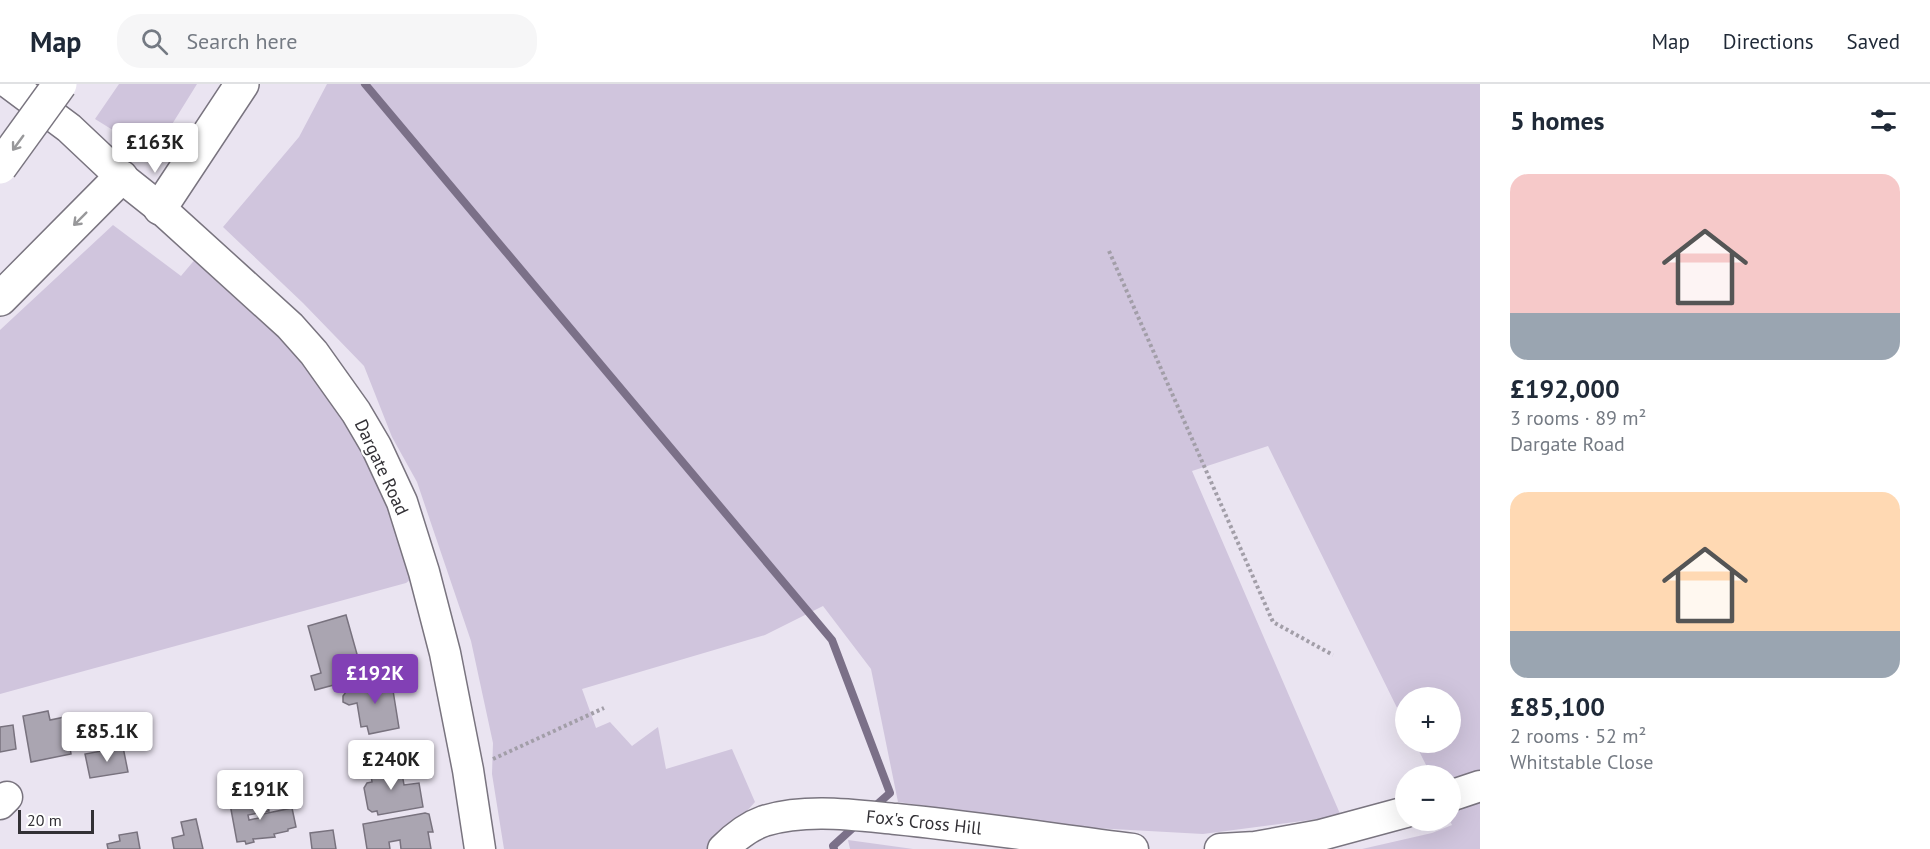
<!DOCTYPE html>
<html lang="en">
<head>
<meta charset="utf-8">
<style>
  body { margin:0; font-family:"PT Sans",sans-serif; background:#f6f6f7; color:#1f2937; height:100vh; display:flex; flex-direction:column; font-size:22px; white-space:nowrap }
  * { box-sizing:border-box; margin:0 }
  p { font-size:20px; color:#747a83 }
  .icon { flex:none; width:33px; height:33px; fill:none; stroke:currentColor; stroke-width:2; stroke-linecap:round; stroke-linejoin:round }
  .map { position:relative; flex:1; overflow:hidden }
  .drawer { display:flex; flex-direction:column; background:#fff; width:450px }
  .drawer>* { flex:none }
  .fabs { position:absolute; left:1395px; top:603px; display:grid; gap:12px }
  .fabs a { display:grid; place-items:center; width:66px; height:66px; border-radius:50%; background:#fff; box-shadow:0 6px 24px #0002; font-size:30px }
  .scale { position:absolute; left:18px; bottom:15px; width:76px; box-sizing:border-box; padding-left:6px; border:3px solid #323035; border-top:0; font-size:16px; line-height:21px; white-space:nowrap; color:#323035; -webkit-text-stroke:4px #fff; paint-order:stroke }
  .price { position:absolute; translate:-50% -51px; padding:0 14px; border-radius:6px; background:#fff; color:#222; font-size:20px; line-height:39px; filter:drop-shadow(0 2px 3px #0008) }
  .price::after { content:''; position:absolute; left:50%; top:36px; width:18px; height:14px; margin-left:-9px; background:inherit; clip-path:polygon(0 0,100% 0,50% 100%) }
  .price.selected { background:#8240b5; color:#fff }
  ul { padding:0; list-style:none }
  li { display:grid; align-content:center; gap:12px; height:318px; padding:0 30px }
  li span { display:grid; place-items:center; height:186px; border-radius:18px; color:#555 }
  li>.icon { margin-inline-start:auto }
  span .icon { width:108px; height:108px; fill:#fffc; stroke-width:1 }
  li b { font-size:26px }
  h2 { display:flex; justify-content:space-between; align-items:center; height:72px; padding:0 30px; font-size:26px }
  header { display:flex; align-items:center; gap:36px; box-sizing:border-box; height:84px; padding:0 30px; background:#fff; border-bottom:2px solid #e0e1e3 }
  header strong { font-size:28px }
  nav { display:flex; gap:33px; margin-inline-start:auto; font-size:21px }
  .search { width:420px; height:54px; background:#f6f6f7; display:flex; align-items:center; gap:15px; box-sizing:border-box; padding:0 21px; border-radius:24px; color:#747a83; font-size:22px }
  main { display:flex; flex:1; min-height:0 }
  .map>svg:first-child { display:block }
</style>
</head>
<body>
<header>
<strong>Map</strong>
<div class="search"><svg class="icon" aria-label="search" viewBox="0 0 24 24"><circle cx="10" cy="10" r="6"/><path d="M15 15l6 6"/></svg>Search here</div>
<nav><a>Map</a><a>Directions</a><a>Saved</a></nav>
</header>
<main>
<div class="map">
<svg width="1480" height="765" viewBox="0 0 1480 765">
  <rect width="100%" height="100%" fill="#eae4f1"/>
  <path fill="#d0c5dd" d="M119 0H197L153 71 95 35Z
    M327 0H1480V765H1362L1432 749 1452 741 1450 737V692L1431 691 1415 659 1450 658V614H1406L1405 640 1268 362 1192 387 1341 732 1203 750 1076 743 898 718 871 585 823 522 765 551 582 605 596 644 610 638 632 662 658 643 666 685 732 665 755 718 713 765H504L492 690 493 659 471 557 417 398 392 353 364 282 303 219 223 143 299 53Z
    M113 141 181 192 197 173 288 258 339 320 373 382 415 492 406 499 0 610V246Z
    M848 756 906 764 913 765H850Z"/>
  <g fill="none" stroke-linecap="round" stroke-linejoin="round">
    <path stroke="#7b7088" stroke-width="8" d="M365 0 832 556 890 709 873 724
      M834 765 833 762 856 741"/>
  </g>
  <path fill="#aaa5b1" stroke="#78727e" stroke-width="1.5" d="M346 531 362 588 343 593 345 598 315 606 311 592 321 589 308 542Z
    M391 594 399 644 369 650 367 642 361 643 357 619 349 621 343 618V612L346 608 354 606 353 602Z
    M48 627 50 636 65 633 71 670 31 678 23 632Z
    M13 641 16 665 0 668V643Z
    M123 663 128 688 90 694 85 670Z
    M400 678 404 701 419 699 423 723 378 731 377 727 372 728 368 725 364 704 367 699 372 698 370 684Z
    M266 713 269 727 248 731 249 736 259 734 258 731 292 724 296 743 288 745V747L274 750 275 753 253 755 254 758 246 760 245 757 237 758 230 720Z
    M425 729 429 730 433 748H428L431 765H401L400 756 389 758 390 765H367L363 740Z
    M196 735 203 765H174L172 754 184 751 181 738Z
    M333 746 336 765H312L310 749Z
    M137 748 140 765H108L107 760 120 757 119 751Z"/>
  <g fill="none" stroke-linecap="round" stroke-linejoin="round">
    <defs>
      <path id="minor" d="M10 0 69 44 121 93 160 124 290 242 314 269 356 328 376 362 402 418 424 488 445 569 468 686 480 765
        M1450 712 1480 702
        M0 720 7 713
        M723 765C735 753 747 743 764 737 806 724 854 731 896 735 976 743 1054 755 1133 765
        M1220 765 1255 763 1321 751 1406 728"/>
      <path id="highway" d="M160 124 242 0
        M0 215 121 93"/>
    </defs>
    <use href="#minor" stroke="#79747f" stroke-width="33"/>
    <use href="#highway" stroke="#79747f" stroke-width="36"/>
    <path stroke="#a29ea8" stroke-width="4" stroke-dasharray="3 3" stroke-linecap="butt" d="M1109 167 1273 538 1333 571
      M493 675 604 624"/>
    <use href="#minor" stroke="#fff" stroke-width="30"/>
    <use href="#highway" stroke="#fff" stroke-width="33"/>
    <defs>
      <path id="highway-bridge" d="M0 83 60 0"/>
    </defs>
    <use href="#highway-bridge" stroke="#79747f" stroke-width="36" stroke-linecap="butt"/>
    <use href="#highway-bridge" stroke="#fff" stroke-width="33"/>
  </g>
  <defs><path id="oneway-shaft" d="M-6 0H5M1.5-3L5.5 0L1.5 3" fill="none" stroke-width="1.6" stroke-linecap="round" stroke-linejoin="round" transform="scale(1.5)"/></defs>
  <g stroke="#98989a">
    <use href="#oneway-shaft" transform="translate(18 59) rotate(126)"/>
    <use href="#oneway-shaft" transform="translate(80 135) rotate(135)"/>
  </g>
  <g text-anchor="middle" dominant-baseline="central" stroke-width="4.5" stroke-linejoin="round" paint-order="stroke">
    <g font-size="18" fill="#323035" stroke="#fff">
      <text transform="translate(382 383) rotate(65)">Dargate Road</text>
      <text transform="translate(924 738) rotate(6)">Fox's Cross Hill</text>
    </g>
  </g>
</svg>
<div class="fabs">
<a>+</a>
<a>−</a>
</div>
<div class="scale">20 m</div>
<b class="price" style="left:155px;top:90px">£163K</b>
<b class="price selected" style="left:375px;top:621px">£192K</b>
<b class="price" style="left:107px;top:679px">£85.1K</b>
<b class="price" style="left:391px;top:707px">£240K</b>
<b class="price" style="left:260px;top:737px">£191K</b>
</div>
<section class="drawer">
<h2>5 homes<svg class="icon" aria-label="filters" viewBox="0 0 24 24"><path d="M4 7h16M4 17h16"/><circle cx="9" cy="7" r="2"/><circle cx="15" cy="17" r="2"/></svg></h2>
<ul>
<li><span style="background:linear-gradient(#f6c9c9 75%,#9aa5b1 0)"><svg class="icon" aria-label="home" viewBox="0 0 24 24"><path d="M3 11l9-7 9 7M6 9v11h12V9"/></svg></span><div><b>£192,000</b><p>3 rooms · 89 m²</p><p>Dargate Road</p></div></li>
<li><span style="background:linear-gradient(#ffd9b3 75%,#9aa5b1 0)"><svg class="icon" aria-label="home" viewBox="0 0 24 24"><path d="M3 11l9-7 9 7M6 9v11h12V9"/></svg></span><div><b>£85,100</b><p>2 rooms · 52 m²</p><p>Whitstable Close</p></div></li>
</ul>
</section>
</main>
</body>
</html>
